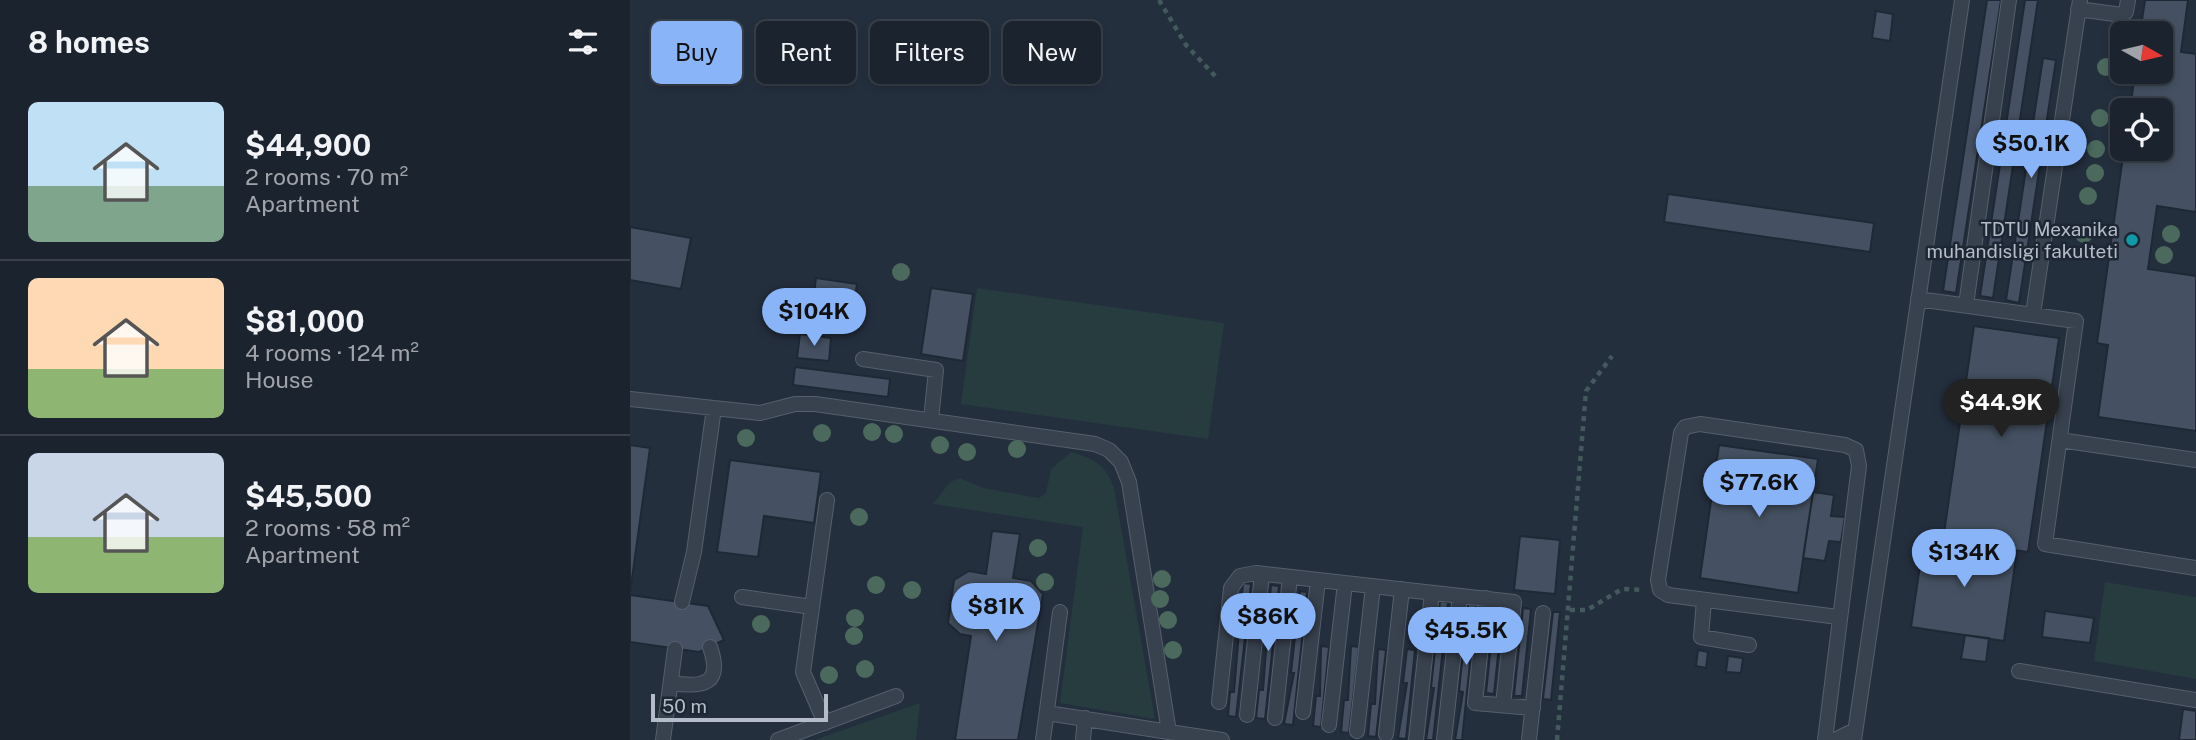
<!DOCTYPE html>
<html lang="en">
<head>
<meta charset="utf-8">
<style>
  body { margin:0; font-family:"Public Sans",sans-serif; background:#282f3a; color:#f1f3f6; height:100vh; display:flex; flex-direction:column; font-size:26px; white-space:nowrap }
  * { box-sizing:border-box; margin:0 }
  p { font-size:23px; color:#a0a4aa }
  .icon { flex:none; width:38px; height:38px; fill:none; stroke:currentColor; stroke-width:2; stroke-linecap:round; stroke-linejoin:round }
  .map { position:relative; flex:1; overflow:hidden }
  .drawer { display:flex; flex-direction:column; background:#1b232e; width:630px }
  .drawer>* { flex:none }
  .banner { position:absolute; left:21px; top:21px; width:665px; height:63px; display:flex; gap:14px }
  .needle { width:46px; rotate:98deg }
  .fabs { position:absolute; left:1480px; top:21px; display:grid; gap:14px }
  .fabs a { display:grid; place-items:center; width:63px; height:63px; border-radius:10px; background:#1b232e; box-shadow:0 4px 10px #0003,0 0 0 2px #39404a; font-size:35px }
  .scale { position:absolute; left:21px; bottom:18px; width:177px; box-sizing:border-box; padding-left:7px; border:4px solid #b4bcc9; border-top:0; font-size:19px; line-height:24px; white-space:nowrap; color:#b4bcc9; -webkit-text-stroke:5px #1d2633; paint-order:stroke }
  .price { position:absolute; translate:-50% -60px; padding:0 16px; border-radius:24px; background:#8ab4f8; color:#111; font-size:23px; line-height:46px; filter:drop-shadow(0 2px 4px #0008) }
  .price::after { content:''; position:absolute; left:50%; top:42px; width:21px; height:16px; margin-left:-10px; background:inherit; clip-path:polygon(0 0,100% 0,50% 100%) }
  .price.on { background:#222; color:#fff }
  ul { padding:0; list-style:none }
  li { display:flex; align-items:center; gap:21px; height:175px; padding:0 28px }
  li+li { border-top:2px solid #39404a }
  li span { display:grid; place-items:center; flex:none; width:196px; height:140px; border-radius:10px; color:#555 }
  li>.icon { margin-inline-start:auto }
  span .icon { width:84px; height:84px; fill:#fffc; stroke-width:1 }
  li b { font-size:30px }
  h2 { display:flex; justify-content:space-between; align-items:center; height:84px; padding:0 28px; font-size:30px }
  .tag { padding:0 24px; border-radius:10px; background:#1b232e; box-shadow:0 4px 10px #0003,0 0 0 2px #39404a; font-size:24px; line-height:63px }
  .tag.on { background:#8ab4f8; color:#111 }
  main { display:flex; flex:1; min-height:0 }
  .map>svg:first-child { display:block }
</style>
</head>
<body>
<main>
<section class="drawer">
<h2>8 homes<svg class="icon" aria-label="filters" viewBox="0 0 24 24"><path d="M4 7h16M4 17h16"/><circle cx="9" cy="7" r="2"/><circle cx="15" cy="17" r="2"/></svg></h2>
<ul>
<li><span style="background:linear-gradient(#bfe0f5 60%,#7fa58c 0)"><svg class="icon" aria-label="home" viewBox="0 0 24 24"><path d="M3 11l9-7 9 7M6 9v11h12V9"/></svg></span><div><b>$44,900</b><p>2 rooms · 70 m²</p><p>Apartment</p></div></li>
<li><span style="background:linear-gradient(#ffd9b3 65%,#8fb573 0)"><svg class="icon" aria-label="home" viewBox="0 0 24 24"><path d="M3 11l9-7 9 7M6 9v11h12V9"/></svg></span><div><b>$81,000</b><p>4 rooms · 124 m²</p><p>House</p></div></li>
<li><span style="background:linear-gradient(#c9d6e8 60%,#8fb573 0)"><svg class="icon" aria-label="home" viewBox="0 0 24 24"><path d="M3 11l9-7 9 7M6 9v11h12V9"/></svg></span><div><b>$45,500</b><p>2 rooms · 58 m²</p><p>Apartment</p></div></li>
</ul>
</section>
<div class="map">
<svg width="1566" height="740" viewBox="0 0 1566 740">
  <rect width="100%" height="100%" fill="#242f3e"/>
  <path fill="#263c3f" d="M347 288 594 323 578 439 331 404Z
    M441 452C464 459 476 465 484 488L525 719 430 703 453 527 303 504 320 482 330 478 353 488 409 498 416 493 421 469Z
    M1475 582 1566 597V679L1464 661Z
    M290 703 286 740H185Z"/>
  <path fill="#455162" stroke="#1f2835" stroke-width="2" d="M1357 0H1371L1326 293 1313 291Z
    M1395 0H1408L1363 298 1350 296Z
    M1515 0H1558L1551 52 1566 54V212L1527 206 1518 269 1566 276V431L1468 417 1478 345 1467 343 1494 149H1531V110H1500L1505 72H1531V33H1510Z
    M1246 11 1263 14 1260 41 1242 38Z
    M1413 58 1426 60 1389 303 1376 300Z
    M1038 194 1244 223 1240 252 1034 222Z
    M0 227 61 238 51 289 0 280Z
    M186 278 227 284 222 315 182 309Z
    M301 288 343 294 333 361 291 354Z
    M1344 326 1429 338 1398 552 1313 540Z
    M170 334 201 338 199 361 167 358Z
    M165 367 260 379 258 397 163 385Z
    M0 445 20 448 0 593Z
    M1089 445 1188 459 1168 593 1070 578Z
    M100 460 191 472 184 523 134 516 128 557 87 552Z
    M1183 492 1204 495 1201 516 1215 517 1211 542 1199 541 1195 561 1173 558Z
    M362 531 390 534 383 578 401 581 413 594 388 740H325L341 636 330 634 318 623 324 580 339 571 356 574Z
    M890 536 930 540 925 594 884 590Z
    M1294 538 1387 551 1374 641 1281 627Z
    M613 583 621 584 606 717 598 716 600 692H604Z
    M641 585 649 586 635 719 626 718 629 690H633Z
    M670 591 677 592 663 725 654 724 664 673H661Z
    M0 595 78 606 94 640 69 652 0 642Z
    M810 601 818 602 803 740H796L804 688H801Z
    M838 604 846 605 832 740H825L833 692 829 691Z
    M865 605 873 606 864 694 856 693Z
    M893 608 901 609 892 696H884Z
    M1415 611 1464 618 1460 643 1412 637Z
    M923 612H930L921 700 913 699Z
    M1335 635 1359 638 1356 662 1331 659Z
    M691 646 699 647 691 727 683 726 686 696H690Z
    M721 646 729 647 719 733 711 732 714 700H718Z
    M748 649 756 650 746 737 738 736 741 704H745Z
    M777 649 785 650 776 739 768 738 777 683H773Z
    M1068 650 1078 652 1076 668 1066 666Z
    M1098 656 1113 658 1111 673 1096 672Z
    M1553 709 1566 711V740H1549Z"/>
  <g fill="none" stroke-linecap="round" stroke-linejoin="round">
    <defs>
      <path id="service" d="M1448 9 1492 15 1496 12 1498 0
        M1288 299 1446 321 1415 544 1566 568
        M1336 305 1379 0
        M1403 314 1450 0
        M233 359 306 370 301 420
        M0 399 130 413 165 404H185L465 444 479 450 491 462 499 482 539 732 592 740
        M1430 440 1566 460
        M112 597 182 607
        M856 598 845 703 903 708
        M1074 600 1071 637 1119 645
        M52 602 64 552 84 408
        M1389 671 1566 700
        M41 683C74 688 93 684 80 647
        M589 702 601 588 610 576 626 573 884 602 873 705
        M673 712 688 580
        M417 713 539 732
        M617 715 632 574
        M645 718 660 577
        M195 723 173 672 197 500
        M699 725 715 583
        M727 731 743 586
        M756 734 772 589
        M33 740 45 649
        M148 740 266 696
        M413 740 430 612
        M453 740 455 718
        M786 740 802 593
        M814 740 830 596
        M899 740 913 613
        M1195 740 1229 466 1226 450 1215 445 1070 424 1055 427 1051 433 1028 580 1030 590 1038 595 1208 617
        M1205 740 1225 730
        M1224 740 1332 0"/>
    </defs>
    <use href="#service" stroke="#565f6c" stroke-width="16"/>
    <path stroke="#44595c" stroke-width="4.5" stroke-dasharray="5 5" stroke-linecap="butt" d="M529 0 556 45 586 77
      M940 610H957L992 589 1014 590
      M927 740 956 391 982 356"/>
    <use href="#service" stroke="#38414e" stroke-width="14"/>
  </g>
  <g fill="#4b6a5d">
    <circle cx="1476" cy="67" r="9"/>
    <circle cx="1470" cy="118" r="9"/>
    <circle cx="1466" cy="149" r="9"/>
    <circle cx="1465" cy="173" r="9"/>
    <circle cx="1458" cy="196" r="9"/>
    <circle cx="1454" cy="234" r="9"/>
    <circle cx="1541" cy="234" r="9"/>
    <circle cx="1534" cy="255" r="9"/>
    <circle cx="271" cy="272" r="9"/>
    <circle cx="242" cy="432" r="9"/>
    <circle cx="192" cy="433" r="9"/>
    <circle cx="264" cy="434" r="9"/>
    <circle cx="116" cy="438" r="9"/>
    <circle cx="310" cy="445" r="9"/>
    <circle cx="387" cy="449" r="9"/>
    <circle cx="337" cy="452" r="9"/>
    <circle cx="229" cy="517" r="9"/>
    <circle cx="408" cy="548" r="9"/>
    <circle cx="532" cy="579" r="9"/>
    <circle cx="415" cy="582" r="9"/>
    <circle cx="246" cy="585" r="9"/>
    <circle cx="282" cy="590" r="9"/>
    <circle cx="530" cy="599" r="9"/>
    <circle cx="225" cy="618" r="9"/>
    <circle cx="538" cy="620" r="9"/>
    <circle cx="131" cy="624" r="9"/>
    <circle cx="224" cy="636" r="9"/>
    <circle cx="543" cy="650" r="9"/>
    <circle cx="235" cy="669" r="9"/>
    <circle cx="199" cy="675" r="9"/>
  </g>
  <circle fill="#0f9aa8" stroke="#1d2633" stroke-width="2.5" cx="1502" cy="240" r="7"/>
  <g text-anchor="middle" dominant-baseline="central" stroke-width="5" stroke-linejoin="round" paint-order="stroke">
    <g font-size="19" fill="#b4bcc9" stroke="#1d2633" text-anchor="end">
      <text x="1488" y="229">TDTU Mexanika<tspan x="1488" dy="22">muhandisligi fakulteti</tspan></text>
    </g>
  </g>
</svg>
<div class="fabs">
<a><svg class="needle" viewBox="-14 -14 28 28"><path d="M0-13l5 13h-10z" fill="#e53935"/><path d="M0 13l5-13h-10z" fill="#a0a4aa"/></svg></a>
<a><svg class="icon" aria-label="locate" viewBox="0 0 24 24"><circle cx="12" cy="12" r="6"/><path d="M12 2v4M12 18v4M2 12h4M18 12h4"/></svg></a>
</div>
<div class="scale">50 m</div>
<b class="price" style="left:1401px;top:180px">$50.1K</b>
<b class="price" style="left:184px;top:348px">$104K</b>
<b class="price on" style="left:1371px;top:439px">$44.9K</b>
<b class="price" style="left:1129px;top:519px">$77.6K</b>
<b class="price" style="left:1334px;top:589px">$134K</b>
<b class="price" style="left:366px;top:643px">$81K</b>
<b class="price" style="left:638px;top:653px">$86K</b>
<b class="price" style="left:836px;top:667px">$45.5K</b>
<div class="banner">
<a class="tag on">Buy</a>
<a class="tag">Rent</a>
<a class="tag">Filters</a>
<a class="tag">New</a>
</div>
</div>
</main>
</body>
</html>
